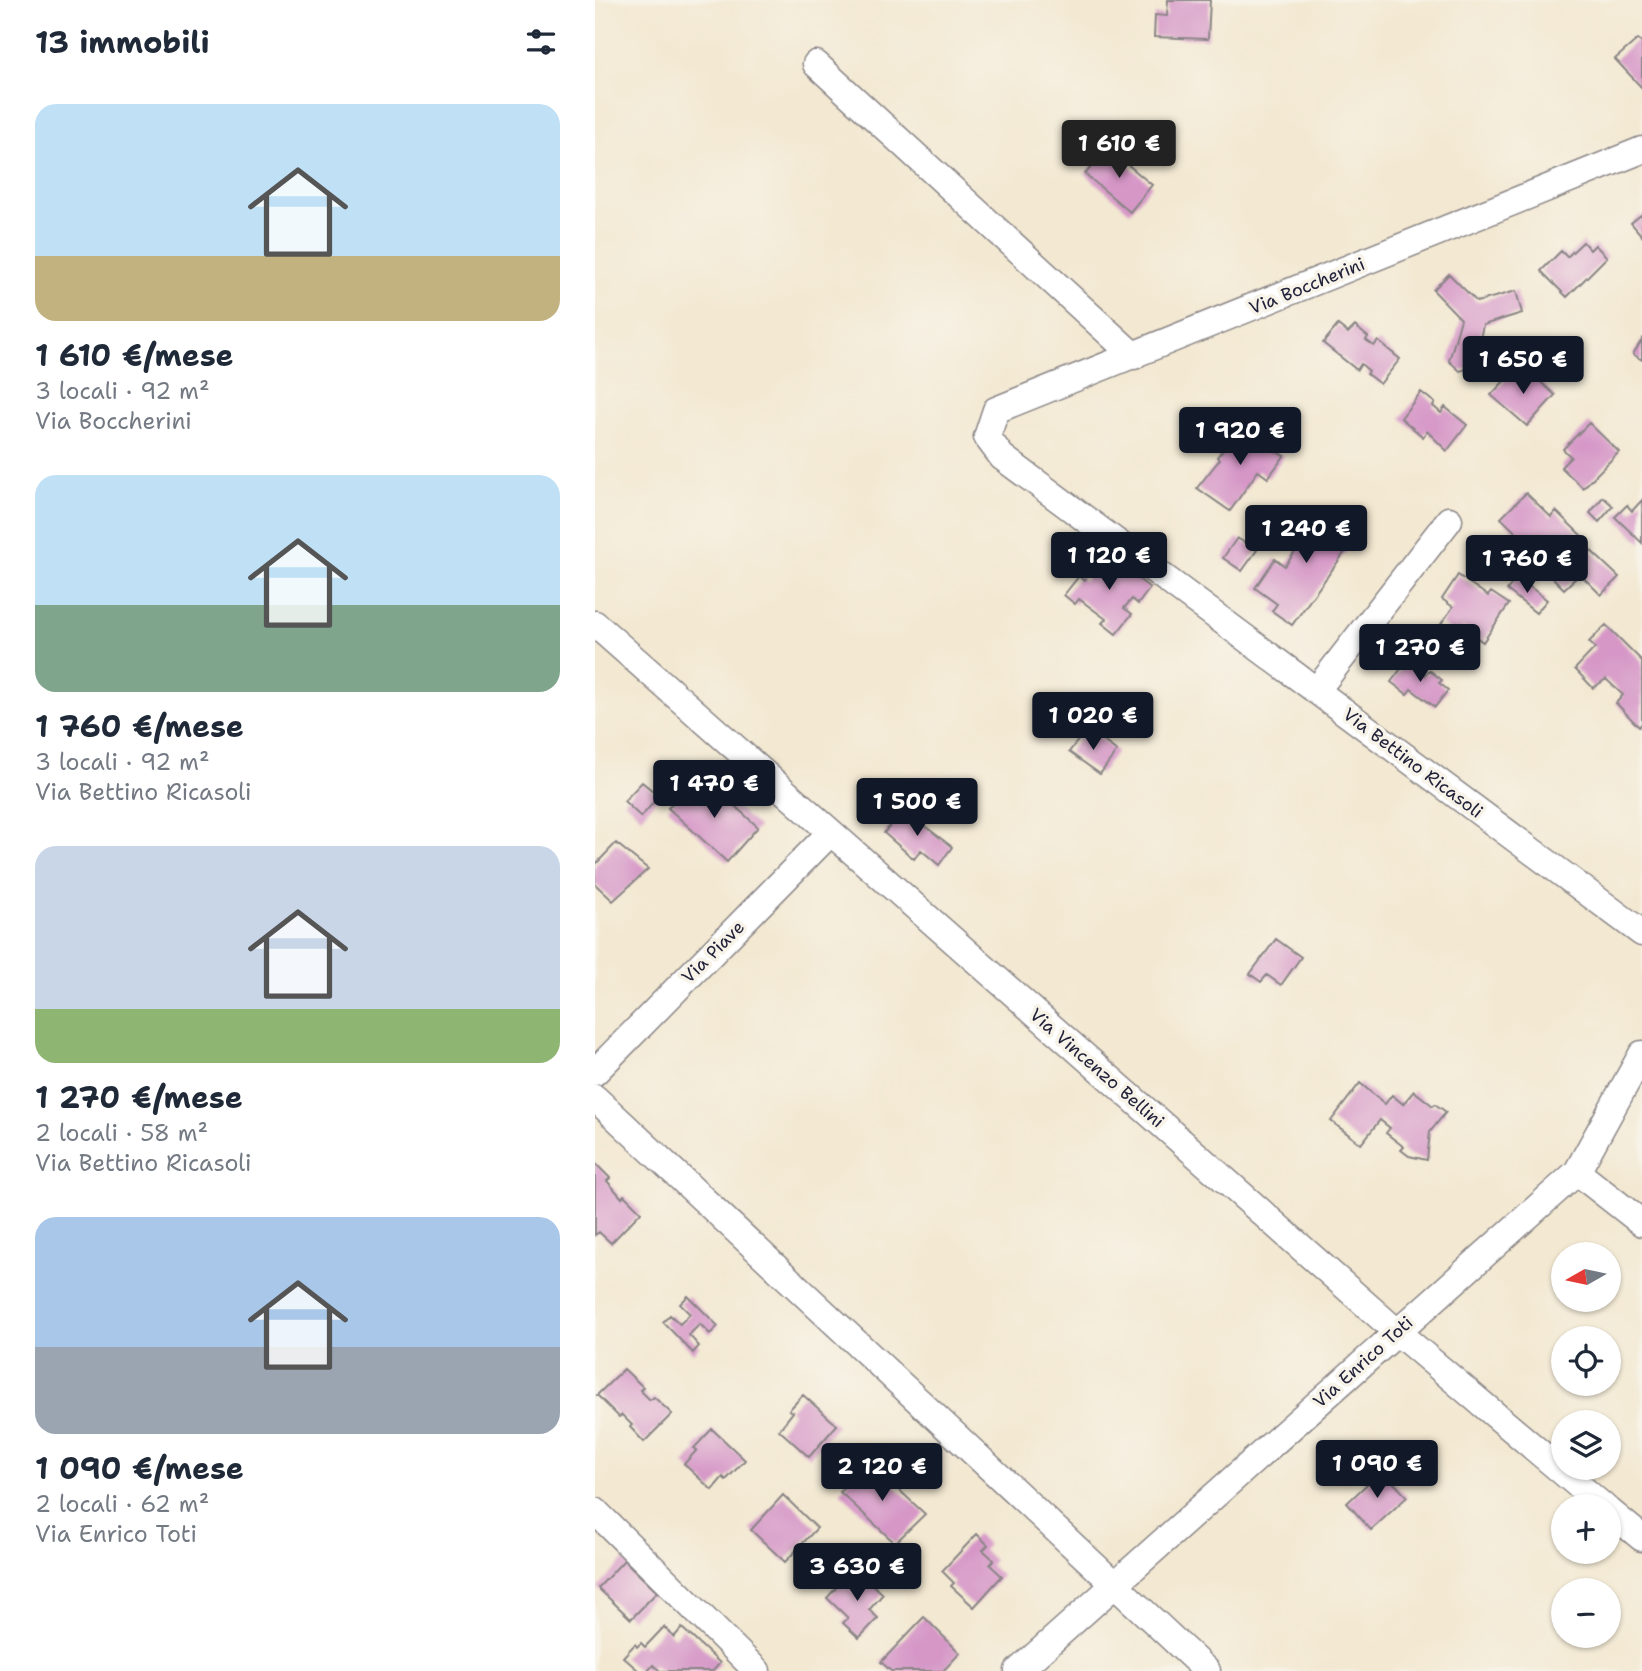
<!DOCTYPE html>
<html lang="it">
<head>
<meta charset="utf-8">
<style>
  body { margin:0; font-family:"Shantell Sans",sans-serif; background:#f2f2f3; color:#1f2937; height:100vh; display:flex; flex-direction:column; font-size:26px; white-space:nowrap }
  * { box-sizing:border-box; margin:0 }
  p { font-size:23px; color:#747a83 }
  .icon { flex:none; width:38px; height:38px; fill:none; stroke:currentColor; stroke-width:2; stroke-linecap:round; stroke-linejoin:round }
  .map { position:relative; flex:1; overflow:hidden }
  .drawer { display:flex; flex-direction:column; background:#fff; width:595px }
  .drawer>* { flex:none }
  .needle { width:46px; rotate:261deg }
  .fabs { position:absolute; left:956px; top:1242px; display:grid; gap:14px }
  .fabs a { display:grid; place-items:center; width:70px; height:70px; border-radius:50%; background:#fff; box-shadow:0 2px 5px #0004; font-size:35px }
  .price { position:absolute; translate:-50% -60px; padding:0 16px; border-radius:7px; background:#111827; color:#fff; font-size:23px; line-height:46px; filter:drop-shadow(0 2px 4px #0008) }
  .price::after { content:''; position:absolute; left:50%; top:42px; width:21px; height:16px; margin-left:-10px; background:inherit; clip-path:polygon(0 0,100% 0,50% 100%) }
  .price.on { background:#222; color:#fff }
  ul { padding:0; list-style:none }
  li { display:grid; align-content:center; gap:14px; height:371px; padding:0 35px }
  li span { display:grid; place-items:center; height:217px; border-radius:21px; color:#555 }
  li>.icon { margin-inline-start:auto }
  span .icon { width:126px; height:126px; fill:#fffc; stroke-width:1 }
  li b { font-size:30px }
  h2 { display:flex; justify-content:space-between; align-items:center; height:84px; padding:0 35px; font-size:30px }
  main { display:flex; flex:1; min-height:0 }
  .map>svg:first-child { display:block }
</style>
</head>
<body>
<main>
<section class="drawer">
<h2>13 immobili<svg class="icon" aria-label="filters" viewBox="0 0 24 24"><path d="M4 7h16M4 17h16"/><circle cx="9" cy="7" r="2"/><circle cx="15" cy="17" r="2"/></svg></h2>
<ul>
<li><span style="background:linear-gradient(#bfe0f5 70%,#c2b280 0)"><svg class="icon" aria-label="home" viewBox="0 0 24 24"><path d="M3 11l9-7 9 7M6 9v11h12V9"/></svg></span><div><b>1 610 €/mese</b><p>3 locali · 92 m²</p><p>Via Boccherini</p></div></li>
<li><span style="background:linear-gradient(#bfe0f5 60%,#7fa58c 0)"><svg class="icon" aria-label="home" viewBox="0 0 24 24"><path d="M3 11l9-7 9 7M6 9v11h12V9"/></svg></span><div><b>1 760 €/mese</b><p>3 locali · 92 m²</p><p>Via Bettino Ricasoli</p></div></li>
<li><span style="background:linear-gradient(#c9d6e8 75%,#8fb573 0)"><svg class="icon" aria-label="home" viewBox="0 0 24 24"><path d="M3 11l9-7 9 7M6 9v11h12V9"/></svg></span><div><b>1 270 €/mese</b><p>2 locali · 58 m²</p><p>Via Bettino Ricasoli</p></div></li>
<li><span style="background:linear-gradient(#a9c7e8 60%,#9aa5b1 0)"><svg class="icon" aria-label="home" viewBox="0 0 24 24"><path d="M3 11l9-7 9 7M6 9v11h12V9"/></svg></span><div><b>1 090 €/mese</b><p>2 locali · 62 m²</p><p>Via Enrico Toti</p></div></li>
</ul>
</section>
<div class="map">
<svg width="1047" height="1671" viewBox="0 0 1047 1671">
  <rect width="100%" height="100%" fill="#f7f3e8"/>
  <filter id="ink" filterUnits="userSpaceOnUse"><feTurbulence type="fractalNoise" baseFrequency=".0143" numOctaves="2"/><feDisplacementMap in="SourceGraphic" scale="14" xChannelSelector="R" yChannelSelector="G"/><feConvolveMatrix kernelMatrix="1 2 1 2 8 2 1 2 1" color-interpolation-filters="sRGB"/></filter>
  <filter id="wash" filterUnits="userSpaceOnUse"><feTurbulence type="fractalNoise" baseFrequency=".00686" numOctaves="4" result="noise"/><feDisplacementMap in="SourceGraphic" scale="28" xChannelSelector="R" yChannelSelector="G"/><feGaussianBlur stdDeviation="1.57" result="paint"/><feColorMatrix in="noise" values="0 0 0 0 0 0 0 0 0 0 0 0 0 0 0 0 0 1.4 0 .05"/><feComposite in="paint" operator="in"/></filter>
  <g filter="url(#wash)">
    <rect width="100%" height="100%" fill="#f3e8d1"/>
    <g id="blocks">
      <path fill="#d697c7" d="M573 0H615L613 39 559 37 560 15 572 16Z
        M1043 39 1047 43V88L1020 59Z
        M513 148 557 185 535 212 490 174Z
        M1047 214V236L1036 223Z
        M988 242 995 250 1000 245 1012 257 972 297 946 271 966 251 972 257Z
        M854 274 882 302 921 291 927 313 888 325 879 367 865 371 854 361 866 319 838 290Z
        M743 325 753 333 760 326 773 337 771 340 779 346 783 341 805 359 785 384 772 374 774 371 766 364 762 370 728 343Z
        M1047 340V360L1038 354Z
        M928 366 960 395 932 426 896 395 913 377 916 379Z
        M826 392 840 403 838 406 846 413 850 407 872 425 852 451 832 431 828 437 806 418Z
        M994 423 1024 452 988 488 966 467 976 457 968 449Z
        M647 428 658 436 663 430 683 444 678 450 689 456 673 478 663 471 635 511 602 488 625 459 622 457 633 443 635 445Z
        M931 493 956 517 961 511 992 541 990 545 1024 577 1006 595 985 574 969 589 948 568 952 563 906 518Z
        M1008 497 1018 506 1004 522 995 513Z
        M1047 500V543L1020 517 1032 505 1037 511Z
        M715 511 735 525 740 517 763 534 697 625 677 611 682 604 660 588 680 559 690 566 705 545 695 539Z
        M642 538 662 550 647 571 628 558Z
        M510 553 555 588 543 604 537 599 529 608 537 614 521 634 507 623 511 619 484 599 480 604 469 595 484 576 489 581Z
        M863 575 893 596 896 592 914 604 888 642 868 628 863 636 846 624 858 607 847 599Z
        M922 577 952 600 941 613 912 590Z
        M1011 625 1047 661V723L1044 727 1021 703 1028 695 1011 679 998 688 980 669 1000 648 994 642Z
        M812 661 830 675 834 670 847 680 844 683 853 690 840 707 816 689 812 694 796 682Z
        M492 729 522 751 505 774 474 752Z
        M47 782 64 796 46 817 29 801Z
        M97 783 112 796 120 788 163 827 132 862 73 808Z
        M309 810 357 847 344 865 326 850 319 859 289 833Z
        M21 843 53 869 18 901 0 884V865Z
        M681 939 706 957 686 985 672 975 666 982 655 974Z
        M765 1083 790 1104 797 1095 808 1104 819 1091 838 1106 840 1104 851 1112 835 1132 832 1160 814 1156 806 1150 809 1147 791 1133 795 1128 785 1120 766 1144 736 1121Z
        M0 1163 15 1178 12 1181 27 1198 29 1195 46 1212 16 1243 4 1232 0 1235Z
        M93 1296 123 1326 115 1334 105 1324 94 1335 104 1346 98 1353 68 1322 75 1315 85 1324 95 1314 85 1304Z
        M29 1369 48 1387 45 1390 55 1400 59 1397 77 1414 49 1442 35 1427 37 1425 27 1415 24 1417 2 1395Z
        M208 1395 242 1425 214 1457 184 1430 198 1412 194 1410Z
        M117 1429 150 1460 131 1480 128 1477 117 1490 89 1464 102 1450 99 1448Z
        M274 1462 330 1514 300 1543 245 1492Z
        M787 1470 812 1497 776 1530 752 1503Z
        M188 1495 222 1528 190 1562 156 1530Z
        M382 1534 393 1545 388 1550 399 1560 395 1565 407 1576 379 1607 356 1586 359 1583 347 1571Z
        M29 1560 62 1592 36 1619 3 1588Z
        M265 1573 288 1594 274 1610 283 1618 264 1638 248 1623 253 1618 232 1598 249 1579 255 1584Z
        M329 1617 365 1653 348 1671H296L286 1662Z
        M69 1627 79 1637 87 1628 125 1663 118 1671H65L58 1665 53 1671H44L28 1657 40 1644 42 1647 46 1643 50 1647Z"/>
    </g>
  </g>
  <g filter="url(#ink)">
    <use href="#blocks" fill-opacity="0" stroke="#8a8586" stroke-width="2"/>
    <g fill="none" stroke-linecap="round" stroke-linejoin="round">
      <defs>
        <path id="street" d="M221 64 539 356
          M1047 150 401 410 392 437 407 457 1047 933
          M0 624 802 1332 1009 1507
          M721 691 854 520
          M0 1072 235 833
          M0 1098 612 1671
          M982 1172 1047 1223
          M1013 1510 1047 1538
          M0 1511 162 1671
          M423 1671 982 1172 1047 1054"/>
      </defs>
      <use href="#street" stroke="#8a8586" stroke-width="29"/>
      <use href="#street" stroke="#fff" stroke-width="26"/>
    </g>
  </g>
  <g text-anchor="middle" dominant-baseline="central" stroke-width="7" stroke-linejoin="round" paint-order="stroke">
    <g font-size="18" fill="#22223b" stroke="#f7f3e8">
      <text transform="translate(712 286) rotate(-22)">Via Boccherini</text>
      <text transform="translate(818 763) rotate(37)">Via Bettino Ricasoli</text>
      <text transform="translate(118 952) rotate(-45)">Via Piave</text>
      <text transform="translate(502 1068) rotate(41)">Via Vincenzo Bellini</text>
      <text transform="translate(768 1362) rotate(-42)">Via Enrico Toti</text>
    </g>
  </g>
</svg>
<div class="fabs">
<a><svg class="needle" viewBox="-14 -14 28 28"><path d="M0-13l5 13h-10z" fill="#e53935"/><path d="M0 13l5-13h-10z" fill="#747a83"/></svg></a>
<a><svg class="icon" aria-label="locate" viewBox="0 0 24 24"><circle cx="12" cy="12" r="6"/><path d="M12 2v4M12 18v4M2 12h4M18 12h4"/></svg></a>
<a><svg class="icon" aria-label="layers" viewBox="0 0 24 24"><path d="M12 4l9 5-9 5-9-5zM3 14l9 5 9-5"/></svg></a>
<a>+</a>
<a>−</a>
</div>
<b class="price on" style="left:524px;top:180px">1 610 €</b>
<b class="price" style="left:928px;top:396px">1 650 €</b>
<b class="price" style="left:645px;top:467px">1 920 €</b>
<b class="price" style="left:711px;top:565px">1 240 €</b>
<b class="price" style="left:514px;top:592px">1 120 €</b>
<b class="price" style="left:932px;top:595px">1 760 €</b>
<b class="price" style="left:825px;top:684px">1 270 €</b>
<b class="price" style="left:498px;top:752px">1 020 €</b>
<b class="price" style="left:119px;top:820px">1 470 €</b>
<b class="price" style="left:322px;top:838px">1 500 €</b>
<b class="price" style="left:782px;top:1500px">1 090 €</b>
<b class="price" style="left:287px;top:1503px">2 120 €</b>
<b class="price" style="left:262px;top:1603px">3 630 €</b>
</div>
</main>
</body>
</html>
